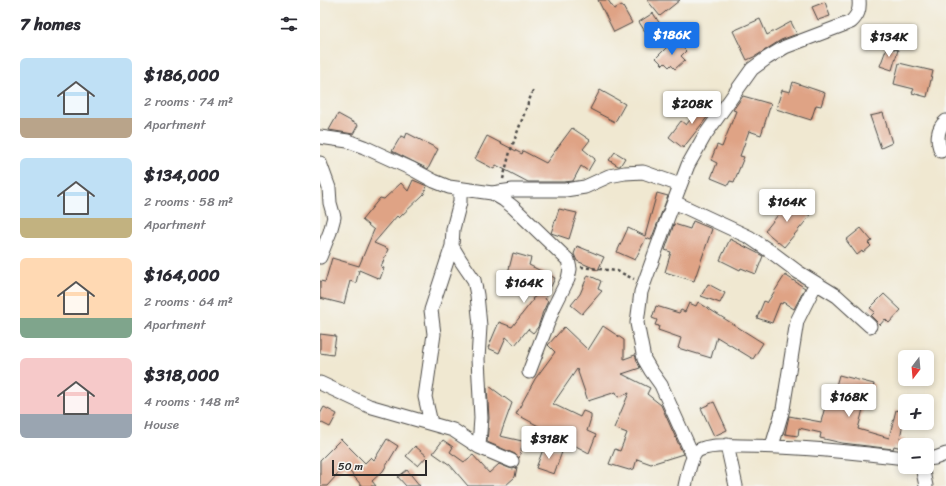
<!DOCTYPE html>
<html lang="en">
<head>
<meta charset="utf-8">
<style>
  body { margin:0; font-family:Sriracha,sans-serif; background:#f7f7f7; color:#2b2b33; height:100vh; display:flex; flex-direction:column; font-size:15px; white-space:nowrap }
  * { box-sizing:border-box; margin:0 }
  p { font-size:13px; color:#7c7c81 }
  .icon { flex:none; width:22px; height:22px; fill:none; stroke:currentColor; stroke-width:2; stroke-linecap:round; stroke-linejoin:round }
  .map { position:relative; flex:1; overflow:hidden }
  .sheet { display:flex; flex-direction:column; background:#fff; width:320px }
  .sheet>* { flex:none }
  .needle { width:26px; rotate:196deg }
  .buttons { position:absolute; left:578px; top:350px; display:grid; gap:8px }
  .buttons a { display:grid; place-items:center; width:36px; height:36px; border-radius:6px; background:#fff; box-shadow:0 2px 6px #0003; font-size:20px }
  .scale { position:absolute; left:12px; bottom:10px; width:95px; box-sizing:border-box; padding-left:4px; border:2px solid #2b2b2b; border-top:0; font-size:11px; line-height:14px; white-space:nowrap; color:#2b2b2b; -webkit-text-stroke:3px #f6f6f2; paint-order:stroke }
  .price { position:absolute; translate:-50% -34px; padding:0 9px; border-radius:4px; background:#fff; color:#222; font-size:13px; line-height:26px; filter:drop-shadow(0 1px 2px #0008) }
  .price::after { content:''; position:absolute; left:50%; top:24px; width:12px; height:9px; margin-left:-6px; background:inherit; clip-path:polygon(0 0,100% 0,50% 100%) }
  .price.current { background:#1a73e8; color:#fff }
  ul { padding:0; list-style:none }
  li { display:flex; align-items:center; gap:12px; height:100px; padding:0 20px }
  li span { display:grid; place-items:center; flex:none; width:112px; height:80px; border-radius:6px; color:#555 }
  li>.icon { margin-inline-start:auto }
  span .icon { width:48px; height:48px; fill:#fffc; stroke-width:1 }
  li b { font-size:17px }
  h2 { display:flex; justify-content:space-between; align-items:center; height:48px; padding:0 20px; font-size:17px }
  main { display:flex; flex:1; min-height:0 }
  .map>svg:first-child { display:block }
</style>
</head>
<body>
<main>
<section class="sheet">
<h2>7 homes<svg class="icon" aria-label="filters" viewBox="0 0 24 24"><path d="M4 7h16M4 17h16"/><circle cx="9" cy="7" r="2"/><circle cx="15" cy="17" r="2"/></svg></h2>
<ul>
<li><span style="background:linear-gradient(#bfe0f5 75%,#b9a48a 0)"><svg class="icon" aria-label="home" viewBox="0 0 24 24"><path d="M3 11l9-7 9 7M6 9v11h12V9"/></svg></span><div><b>$186,000</b><p>2 rooms · 74 m²</p><p>Apartment</p></div></li>
<li><span style="background:linear-gradient(#bfe0f5 75%,#c2b280 0)"><svg class="icon" aria-label="home" viewBox="0 0 24 24"><path d="M3 11l9-7 9 7M6 9v11h12V9"/></svg></span><div><b>$134,000</b><p>2 rooms · 58 m²</p><p>Apartment</p></div></li>
<li><span style="background:linear-gradient(#ffd9b3 75%,#7fa58c 0)"><svg class="icon" aria-label="home" viewBox="0 0 24 24"><path d="M3 11l9-7 9 7M6 9v11h12V9"/></svg></span><div><b>$164,000</b><p>2 rooms · 64 m²</p><p>Apartment</p></div></li>
<li><span style="background:linear-gradient(#f6c9c9 70%,#9aa5b1 0)"><svg class="icon" aria-label="home" viewBox="0 0 24 24"><path d="M3 11l9-7 9 7M6 9v11h12V9"/></svg></span><div><b>$318,000</b><p>4 rooms · 148 m²</p><p>House</p></div></li>
</ul>
</section>
<div class="map">
<svg width="626" height="486" viewBox="0 0 626 486">
  <rect width="100%" height="100%" fill="#f6f6f2"/>
  <filter id="ink" filterUnits="userSpaceOnUse"><feTurbulence type="fractalNoise" baseFrequency=".025" numOctaves="2"/><feDisplacementMap in="SourceGraphic" scale="8" xChannelSelector="R" yChannelSelector="G"/><feConvolveMatrix kernelMatrix="1 2 1 2 8 2 1 2 1" color-interpolation-filters="sRGB"/></filter>
  <filter id="wash" filterUnits="userSpaceOnUse"><feTurbulence type="fractalNoise" baseFrequency=".012" numOctaves="4" result="noise"/><feDisplacementMap in="SourceGraphic" scale="16" xChannelSelector="R" yChannelSelector="G"/><feGaussianBlur stdDeviation="0.9" result="paint"/><feColorMatrix in="noise" values="0 0 0 0 0 0 0 0 0 0 0 0 0 0 0 0 0 1.4 0 .05"/><feComposite in="paint" operator="in"/></filter>
  <g filter="url(#wash)">
    <rect width="100%" height="100%" fill="#f0e8d1"/>
    <g id="blocks">
      <path fill="#dfa385" d="M278 0H288L294 9 302 5 312 23 294 32Z
        M327 0H360L340 16Z
        M505 2 510 16 498 20 492 7Z
        M333 13 340 24 326 33 319 22Z
        M440 19 447 35 471 22 477 34 461 40 436 56 427 60 413 31Z
        M356 41 366 51 361 56 365 60 355 69 351 65 349 67 345 63 343 65 336 58 350 44 352 46Z
        M567 47 578 50 572 70 560 66Z
        M579 63 613 71 607 97 592 93 594 89 574 84Z
        M473 82 505 93 501 106 496 105 491 120 456 109 462 90 470 92Z
        M280 90 305 104 295 122 270 109Z
        M423 96 451 104 441 135 429 131 420 156 424 157 414 182 410 181 408 185 391 178 397 163 391 160 397 145 402 147 416 111 413 110Z
        M387 99 396 106 363 148 349 137 361 121 366 125Z
        M563 113 572 143 561 148 550 116Z
        M18 114 38 125 33 134 9 130Z
        M252 128 270 140 263 149 275 159 268 171 261 166 253 181 244 182H208L176 165 174 169 155 159 167 136 202 154 203 151 226 163Z
        M87 133 118 149 108 169 72 151 81 136 85 138Z
        M295 152 305 158 300 166H298L289 160Z
        M93 180 107 186 104 194 79 218 77 216 54 243 68 249 61 267 64 268 60 279 39 270 36 283 30 281 24 304 0 298V281L5 282 12 258 39 266 54 230 42 220 60 198 64 199 81 183 88 191Z
        M337 193 348 196 331 240 326 238 315 260 297 252 308 228 325 236Z
        M470 200 490 216 464 247 445 231Z
        M239 209 257 213 249 239 231 233Z
        M373 221 392 229 374 281 345 272 351 252 345 250 354 224 370 229Z
        M541 228 552 241 548 243 551 246 543 253 542 251 537 255 526 240Z
        M410 239 443 256 436 274 421 268 420 270 400 260Z
        M257 246 284 257 278 270 257 261 254 254Z
        M193 253 211 258 209 265 235 278 225 299 228 301 222 314V315L218 327 213 333 208 329 195 345 186 337 179 353 168 348 179 322 192 327 213 300 212 299 221 292 212 287 215 281 188 273Z
        M268 275 281 281 278 289 282 291 262 314 251 305 260 294Z
        M465 275 485 288 474 309 463 302 462 304 460 303 452 323 437 318 444 301 447 303Z
        M388 284 405 293 400 303 381 296Z
        M564 294 581 310 569 323 565 319 560 325 551 316 555 312 550 308Z
        M378 302 443 343 433 359 397 337 391 358 358 348 361 338 338 330 339 326 335 325 337 320 332 318 336 306 359 313 361 310 365 312 369 303 376 306Z
        M283 326 304 340V359L315 355 320 368 302 374 330 388 327 394 341 405 363 454 331 464 317 459 314 469 309 470 289 464 295 449 300 451 307 433 294 428 309 393 298 397 296 392 268 401 257 369 233 404 260 417 263 411 271 414V418L267 431 276 435 269 453 196 414 215 379 235 352 228 345 244 327 268 350Z
        M0 334 16 336 13 355 0 353Z
        M519 375 554 384 551 394 547 393 538 429 569 438 576 410 585 413 580 438 585 439V449L574 446 573 449 522 443 500 438 501 433 479 428 478 436 465 434 469 416 501 422 507 399 512 400Z
        M169 386 192 403 180 436 202 441 204 439 199 458 195 454 167 442 169 418 167 388Z
        M394 402 407 430 394 436 381 408Z
        M4 407 17 414 10 427 0 422V414Z
        M21 439 45 463 51 457 54 460 67 439 78 446 63 471 52 481 56 486H42L25 466 7 486H0V460Z
        M123 440 133 447 130 452 144 462 153 455 169 473 179 464 189 468 193 469 197 467 195 477 185 486H148L130 465 113 453Z
        M95 446 107 456 98 466 86 456Z
        M224 447 242 452 234 474 216 468Z
        M87 470 100 486H86L78 477Z"/>
    </g>
  </g>
  <g filter="url(#ink)">
    <use href="#blocks" fill-opacity="0" stroke="#494744" stroke-width="1"/>
    <g fill="none" stroke-linecap="round" stroke-linejoin="round">
      <defs>
        <path id="minor" d="M0 137 28 141 44 147 92 169 114 181 129 187 172 193 184 200 193 207 248 260 250 269 248 279 234 307 209 372
          M621 151C617 141 616 129 626 121
          M0 163 9 188 10 203 14 217 10 232 0 257
          M140 189V202L133 229 132 246 141 261 154 280 157 295 160 326 158 359 161 418 159 447
          M172 193 193 190H245L265 187 289 176 305 173 323 172 360 185
          M354 202 429 237 454 254 478 272 517 296 550 326
          M0 383 49 406 133 430 159 447 192 461
          M111 423 105 397 114 334 111 310 132 246
          M407 445 416 486
          M452 446 463 409 477 321 496 283
          M373 456 341 385 331 371 324 359 317 323 321 292 348 217 368 165 385 135 432 69 447 58 465 47 531 22C538 15 540 10 539 0
          M607 459 615 458 626 454
          M602 467 606 486
          M365 486C367 478 371 454 379 450 391 444 408 446 421 446 476 446 531 452 585 458"/>
      </defs>
      <use href="#minor" stroke="#494744" stroke-width="15"/>
      <path stroke="#494744" stroke-width="2.5" stroke-dasharray="3 3" stroke-linecap="butt" d="M183 179 190 152 213 90
        M261 267 297 271 314 279"/>
      <use href="#minor" stroke="#fff" stroke-width="13"/>
    </g>
  </g>
</svg>
<div class="buttons">
<a><svg class="needle" viewBox="-14 -14 28 28"><path d="M0-13l5 13h-10z" fill="#e53935"/><path d="M0 13l5-13h-10z" fill="#7c7c81"/></svg></a>
<a>+</a>
<a>−</a>
</div>
<div class="scale">50 m</div>
<b class="price current" style="left:352px;top:56px">$186K</b>
<b class="price" style="left:569px;top:58px">$134K</b>
<b class="price" style="left:372px;top:125px">$208K</b>
<b class="price" style="left:467px;top:223px">$164K</b>
<b class="price" style="left:204px;top:304px">$164K</b>
<b class="price" style="left:529px;top:418px">$168K</b>
<b class="price" style="left:229px;top:460px">$318K</b>
</div>
</main>
</body>
</html>
